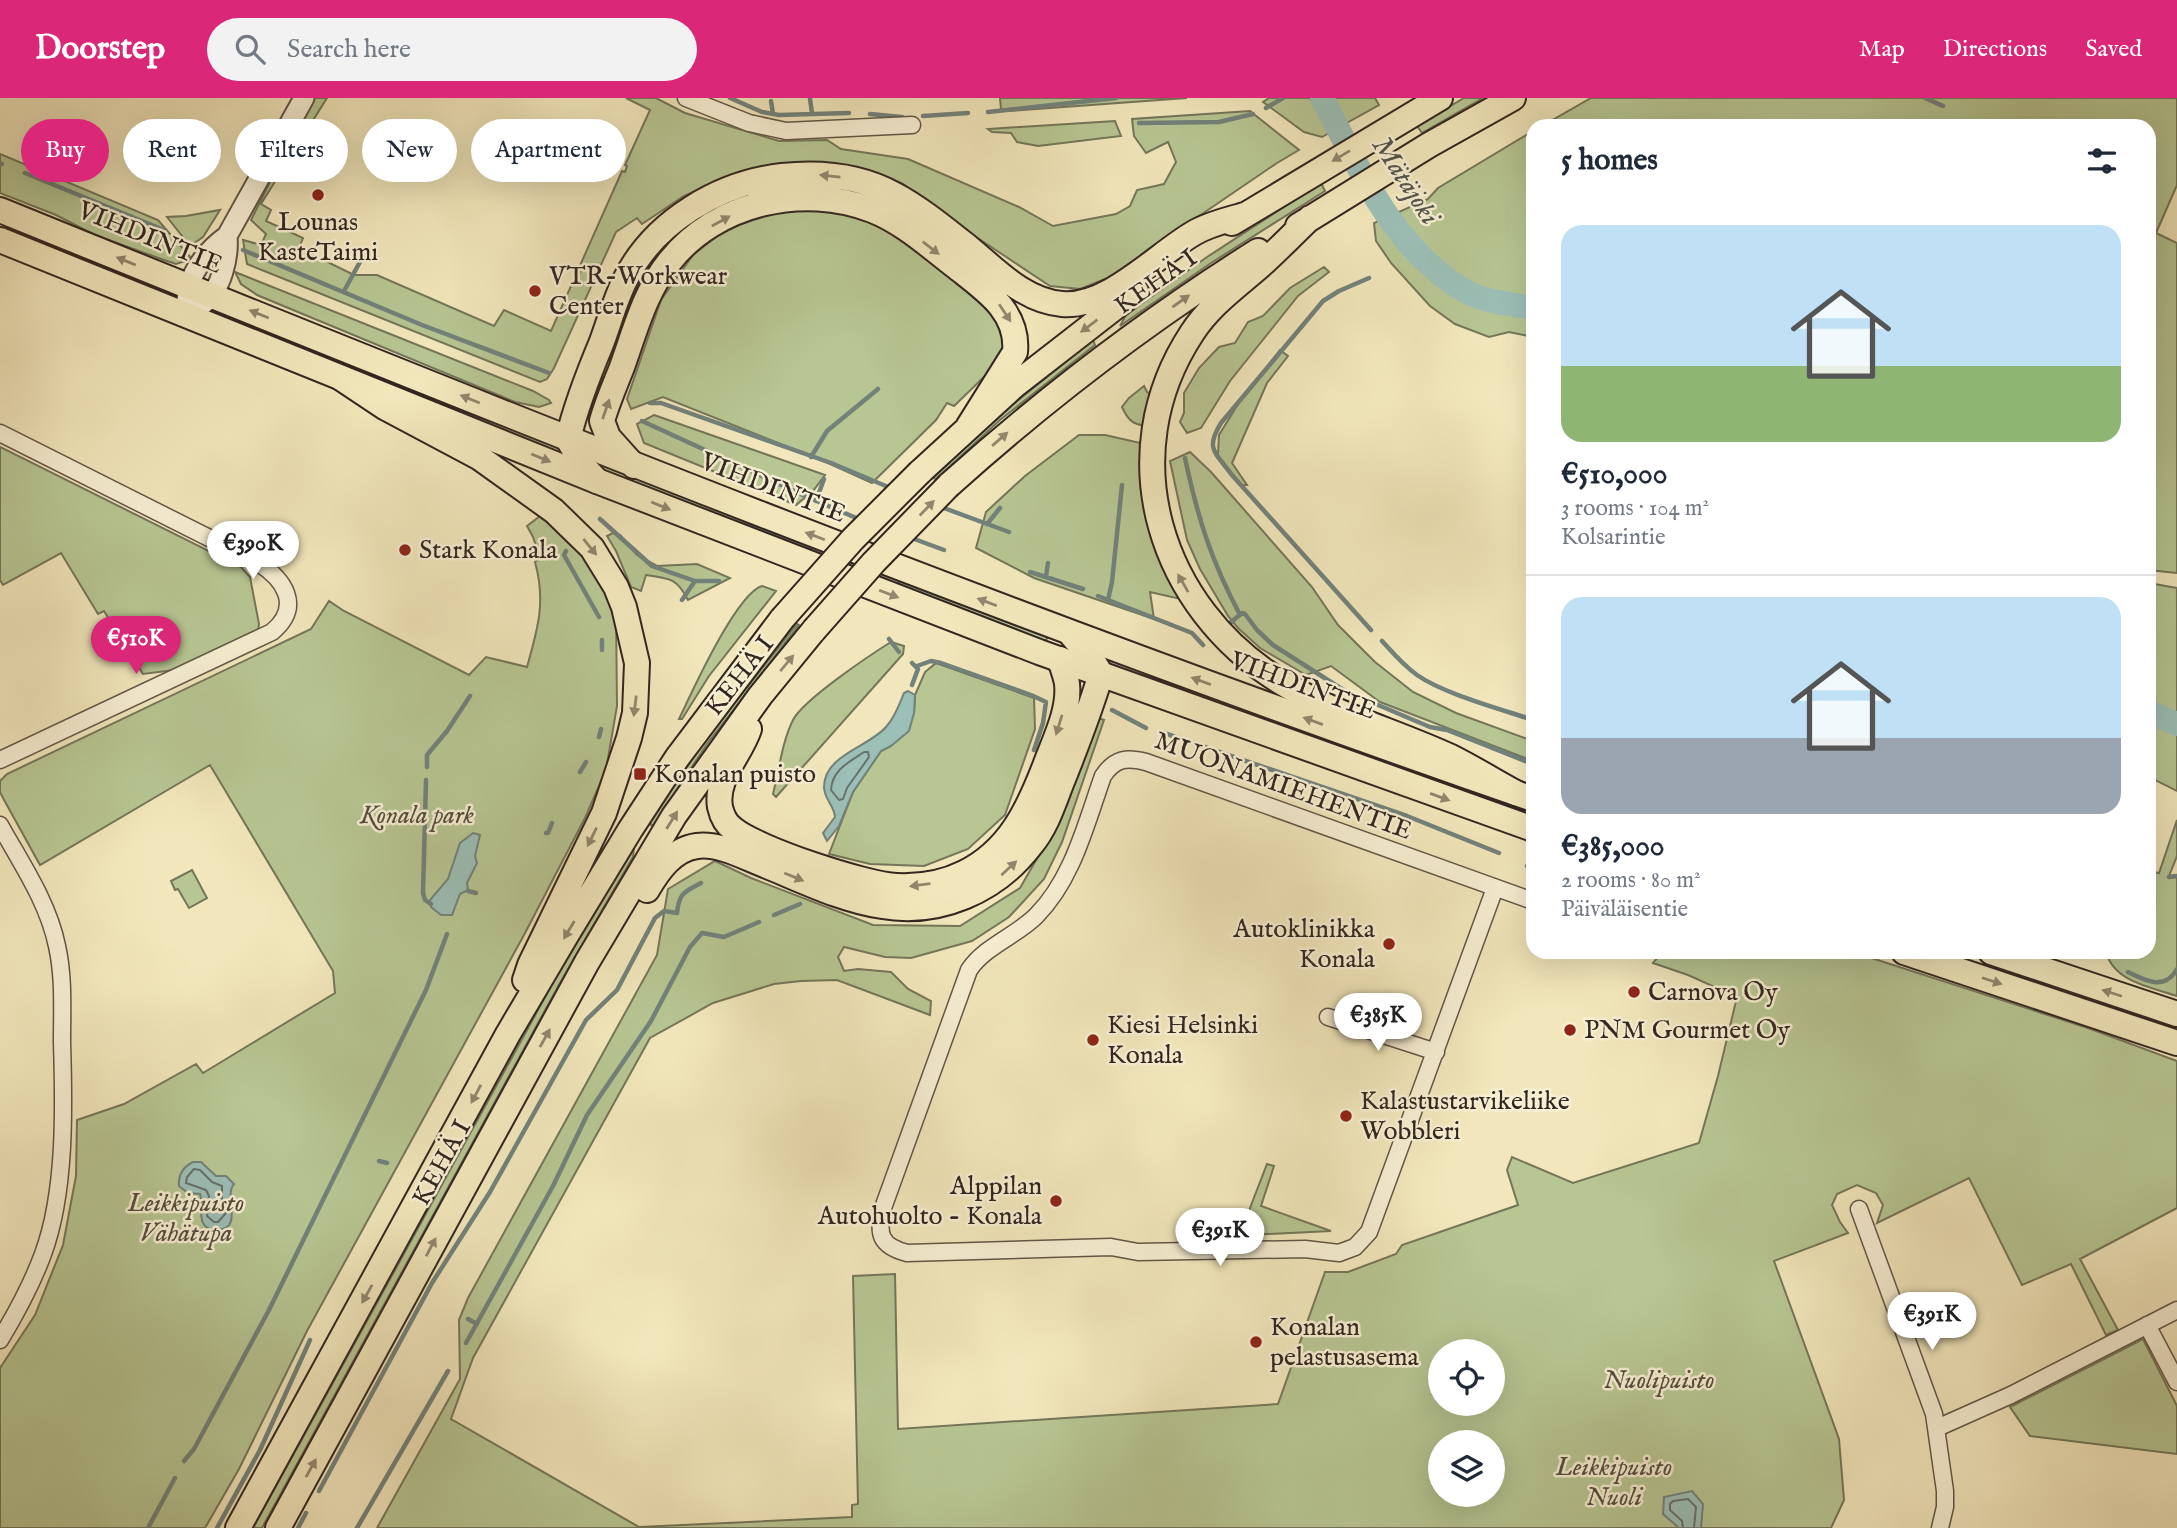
<!DOCTYPE html>
<html lang="en">
<head>
<meta charset="utf-8">
<style>
  body { margin:0; font-family:"IM FELL English",serif; background:#f2f2f3; color:#1f2937; height:100vh; display:flex; flex-direction:column; font-size:26px; white-space:nowrap }
  * { box-sizing:border-box; margin:0 }
  p { font-size:23px; color:#747a83 }
  .icon { flex:none; width:38px; height:38px; fill:none; stroke:currentColor; stroke-width:2; stroke-linecap:round; stroke-linejoin:round }
  .map { position:relative; flex:1; overflow:hidden }
  .drawer { position:absolute; left:1526px; top:21px; width:630px; height:840px; display:flex; flex-direction:column; background:#fff; border-radius:21px; box-shadow:0 7px 28px #0002 }
  .drawer>* { flex:none }
  .top-card { position:absolute; left:21px; top:21px; width:665px; height:63px; display:flex; gap:14px }
  .controls { position:absolute; left:1428px; top:1241px; display:grid; gap:14px }
  .controls a { display:grid; place-items:center; width:77px; height:77px; border-radius:50%; background:#fff; box-shadow:0 7px 28px #0002; font-size:35px }
  .price { position:absolute; translate:-50% -60px; padding:0 16px; border-radius:24px; background:#fff; color:#222; font-size:23px; line-height:46px; filter:drop-shadow(0 2px 4px #0008) }
  .price::after { content:''; position:absolute; left:50%; top:42px; width:21px; height:16px; margin-left:-10px; background:inherit; clip-path:polygon(0 0,100% 0,50% 100%) }
  .price.active { background:#db2777; color:#fff }
  ul { padding:0; list-style:none }
  li { display:grid; align-content:center; gap:14px; height:371px; padding:0 35px }
  li+li { border-top:2px solid #e0e1e3 }
  li span { display:grid; place-items:center; height:217px; border-radius:21px; color:#555 }
  li>.icon { margin-inline-start:auto }
  span .icon { width:126px; height:126px; fill:#fffc; stroke-width:1 }
  li b { font-size:30px }
  h2 { display:flex; justify-content:space-between; align-items:center; height:84px; padding:0 35px; font-size:30px }
  .chip { padding:0 24px; border-radius:32px; background:#fff; box-shadow:0 7px 28px #0002; font-size:24px; line-height:63px }
  .chip.active { background:#db2777; color:#fff }
  header { display:flex; align-items:center; gap:42px; box-sizing:border-box; height:98px; padding:0 35px; background:#db2777; color:#fff }
  header strong { font-size:33px }
  nav { display:flex; gap:38px; margin-inline-start:auto; font-size:24px }
  .search { width:490px; height:63px; background:#f2f2f3; display:flex; align-items:center; gap:18px; box-sizing:border-box; padding:0 24px; border-radius:38px; color:#747a83; font-size:26px }
  .map>svg:first-child { display:block }
</style>
</head>
<body>
<header>
<strong>Doorstep</strong>
<div class="search"><svg class="icon" aria-label="search" viewBox="0 0 24 24"><circle cx="10" cy="10" r="6"/><path d="M15 15l6 6"/></svg>Search here</div>
<nav><a>Map</a><a>Directions</a><a>Saved</a></nav>
</header>
<div class="map">
<svg width="2177" height="1430" viewBox="0 0 2177 1430">
  <rect width="100%" height="100%" fill="#f2e7bc"/>
  <filter id="stains"><feTurbulence type="fractalNoise" baseFrequency=".00286" numOctaves="4"/><feColorMatrix values="0 0 0 0 .2 0 0 0 0 .09 0 0 0 0 .02 0 0 0 .5 -.17"/></filter>
  <radialGradient id="worn" r=".72"><stop offset=".6" stop-color="#630" stop-opacity="0"/><stop offset="1" stop-color="#630" stop-opacity=".3"/></radialGradient>
  <path fill="#b7c693" stroke="#74765a" stroke-width="2" fill-rule="evenodd" d="M313 0H327L292 56 285 53Z
    M626 0H656L685 15 779 43 827 42 841 51 908 61 1019 109 1053 128 1116 116 1130 108 1137 92 1164 86 1176 64 1168 44 1146 55 1134 38 1132 21 1250 13 1299 52 1277 65 1108 180 1080 191 1050 188 943 117 903 86 883 78 824 66 774 67 724 81 684 98 642 126 637 120 616 134 554 270 547 281 540 284 247 166 243 142 261 147 266 136 251 122 282 60 288 63 261 106 271 112 266 123 303 140 299 150 354 177H377L494 228 504 212 551 233 575 179H578L580 174 578 172 622 73 625 74 627 68 625 67 650 12Z
    M1000 0H1187L1008 13 1001 11Z
    M1269 0H1310L1331 34 1322 39 1304 34 1263 4Z
    M1327 0H1375L1379 7 1343 27Z
    M1464 0H1483L1422 35 1417 28Z
    M1591 0H2177V87L2156 135 2177 145V475L2149 472V28H1542Z
    M1115 23 1121 38 1038 48 1017 44 1011 35 992 34 988 31Z
    M1533 33V239L1509 234 1489 239 1455 226 1430 208 1391 165 1376 143 1374 125 1428 101 1438 90Z
    M0 56 158 122 192 161 176 166 164 162 95 137 56 117 0 95Z
    M1321 85 1325 93 1211 165 1120 228 1126 217 1207 159Z
    M795 107 842 112 884 129 929 161 994 217 1003 235V252L989 274 954 308 947 305 936 322 872 385 828 365 663 299 631 311 627 301 661 202 693 157 717 138 747 121Z
    M220 112 203 139 190 148 167 119 186 118Z
    M1324 169 1329 174 1298 198 1230 283 1201 330 1187 335 1180 324 1184 315V295L1199 270 1219 249 1235 245 1248 224 1263 218 1290 190Z
    M235 174 533 293 549 302 551 305 539 309 515 304 257 197 241 186Z
    M217 213 563 349 566 358 222 220Z
    M1093 242 1095 247 1000 322 936 381 933 380 995 321Z
    M1280 252 1288 258 1267 285 1232 365 1247 387H1241L1218 357 1219 337 1238 306Z
    M1144 288 1147 294 1151 296 1146 328C1132 326 1128 322 1122 309L1129 300Z
    M654 317 825 377 813 393 796 407 644 345 637 326Z
    M1079 337H1105L1145 346 1185 502 1150 494 1154 521 1034 480 976 450 986 414 1025 378Z
    M0 349 241 469 250 479 259 526 258 533 182 571 143 576 104 513 98 516 61 455 3 487 0 482Z
    M1190 354 1211 374 1312 489 1338 527 1375 564 1413 594 1456 615 1533 643V663L1380 604 1331 568 1306 577 1260 550 1238 530 1228 518 1200 471 1187 442 1170 363Z
    M596 364 813 447 807 456 606 374Z
    M544 415 577 445 616 513 617 608 606 672 585 720 524 837 307 1233 239 1371 205 1430H0V1270L35 1217 63 1147 76 1078 77 1022 124 1006 196 966 203 975 335 895 333 873 210 667 40 767 3 700 0 694V683L7 676 311 531 329 503 344 513 469 577 486 559 527 569C538 530 546 504 535 464L540 460 533 439 527 428Z
    M613 435 620 437 637 457 657 468 697 466 730 480 688 502C677 480 669 480 646 477L641 493 631 489 616 453 607 438Z
    M901 482 1048 537 1045 546 894 489Z
    M2149 485 2177 490V693L2149 679Z
    M762 488 776 493 709 578 682 621H679C692 594 736 496 762 488Z
    M797 526 799 527 707 646 653 728 651 727 650 723 704 644Z
    M891 544 904 548 903 556 776 699 773 696C779 672 782 644 793 622 803 602 870 557 891 544Z
    M936 565 1034 600 1035 631 1005 717 968 751 924 768 870 766 829 756 853 694 881 653 891 648 914 615 915 597 925 574Z
    M1098 620 1104 622 1062 744 1044 781 1009 819 972 843 911 860 885 859 844 849 838 859 844 873 858 871 891 874 908 891 931 903 930 917 837 882 801 883 774 886 713 905 650 940 473 1260 451 1321 639 1429 852 1419V1407L858 1406 853 1178 895 1176 898 1331 1278 1306 1325 1174H1348L1396 1156 1402 1147 1518 1107 1507 1072 1512 1059 1573 1085 1699 1045 1718 978 1737 899 1688 877 1653 865 1662 854H1853L2088 930 2177 963V1110L2080 1161 2118 1232 2106 1237 2071 1166 2022 1187 1969 1080 1877 1125 1883 1107 1876 1095 1857 1087 1837 1096 1832 1107 1840 1124 1848 1135 1774 1163 1839 1341 1844 1402 1831 1430H377L460 1281 459 1222 468 1200 657 857 668 791 715 763 751 780 873 827 960 828 1020 790 1055 729ZM1440 1253H1493V1306H1440ZM1440 1344H1493V1396H1440Z
    M2177 722V758L2169 778 2177 777V898C2151 889 2114 884 2106 854H2149V773L2159 775Z
    M634 750 633 759 560 885 262 1430H253L554 883Z
    M192 772 207 800 189 810 178 791 175 792 171 783Z
    M1267 1066 1274 1068 1261 1108 1331 1133 1247 1137 1250 1110Z
    M2143 1241 2177 1308V1356L2030 1338 2010 1309Z"/>
  <path fill="#9cbfb7" stroke="#72827b" stroke-width="2" d="M908 593 915 597 914 615 909 633 891 648 881 653 853 694 839 728 827 743 823 735 835 719C834 707 824 701 824 689 824 657 869 649 886 629 895 619 899 607 904 595Z
    M473 735 480 737 475 758 477 765 467 785 468 792 460 796 452 817H441L431 809 430 802 448 781 460 745Z
    M193 1064H201L216 1078H226L234 1086C223 1098 245 1132 216 1132 194 1131 204 1108 200 1096L188 1095 179 1088C178 1077 183 1069 193 1064Z
    M1692 1393 1703 1406 1701 1430H1679L1663 1416 1664 1399Z"/>
  <g fill="none" stroke-linecap="round" stroke-linejoin="round">
    <path stroke="#67726c" stroke-width="2" d="M864 654H868L869 659 847 690 843 701 839 702 831 692C832 672 849 664 864 654Z
      M194 1071 200 1072 212 1084 222 1088V1100L226 1115 218 1124H214L207 1118 209 1098 206 1092 186 1085 187 1079Z
      M1683 1430 1682 1423 1670 1412V1406L1673 1403 1688 1401 1696 1409 1694 1430"/>
    <path stroke="#72827b" stroke-width="4.5" d="M730 0 762 14 779 17 849 15
      M1925 0 1943 8
      M810 1 812 15
      M771 3 773 16
      M1266 10 1283 0
      M988 14 1116 0
      M870 16 902 19
      M923 18 968 15
      M1139 25 1219 24 1253 16
      M0 65 2 66
      M25 75 164 132
      M243 152 422 227 549 275
      M1369 180 1339 193 1323 203 1221 325C1205 351 1215 354 1231 376L1371 532
      M344 193 366 153
      M650 305H661L831 365 893 391
      M642 323 805 398 861 422
      M811 359 827 333 878 291
      M1185 360C1198 421 1211 462 1240 517
      M816 403 824 381
      M941 409 1009 434
      M600 421 652 468 695 483H719
      M987 426 1000 410
      M909 439 944 452
      M566 453 564 457 599 519
      M1030 474 1083 491
      M1046 478 1048 465
      M1098 498 1192 535 1203 547
      M682 502 695 483
      M1108 502 1112 484 1122 387
      M1230 525 1242 515 1245 516 1257 532 1273 547 1345 593 1430 629 1447 632 1533 666
      M889 541 899 554
      M1382 543C1393 555 1403 567 1417 577 1444 596 1501 611 1533 622
      M602 552V542
      M912 565 918 571 912 587
      M917 568 931 563 941 565 1031 597 1046 604 1043 625 1034 652
      M1112 612 1146 630
      M1164 635 1407 718 1499 755
      M599 639 601 631
      M427 669V657L447 633 470 598
      M580 674 586 664
      M426 682 423 795 425 802 431 806
      M546 735H548L552 725
      M1527 768 1533 770
      M2169 779 2177 778
      M2149 781H2151
      M468 793 476 795
      M774 817 800 806
      M2128 874C2146 883 2165 893 2177 871
      M379 1063 387 1065
      M468 1221 477 1226
      M466 1245 553 1088 587 1017 651 923 690 849 702 835 724 839 759 824
      M184 1363 194 1351 269 1212 426 892 447 836
      M319 1393 432 1185 490 1094 586 922 617 892 655 820 664 813 677 815C679 795 684 794 701 785
      M148 1430 175 1380
      M217 1430 260 1352 310 1242
      M298 1430 306 1415
      M357 1430 448 1273"/>
    <path stroke="#9cbfb7" stroke-width="24" d="M1322 0C1360 71 1392 150 1465 193 1484 204 1511 206 1533 210
      M2149 614 2177 626"/>
    <defs>
      <path id="minor" d="M686 0 749 25 786 33 912 27
        M0 335 257 464C284 481 303 508 272 534L0 662
        M0 727C21 765 48 804 57 848 64 879 62 912 62 944 64 1009 66 1094 43 1156 32 1186 17 1214 0 1242
        M1495 790 1369 1134 1355 1149 1339 1155 1305 1151 1138 1154 1111 1149 907 1155C880 1148 877 1136 883 1110L969 872C985 848 1016 838 1036 818 1073 781 1086 725 1103 678 1115 660 1127 659 1146 664L1533 803
        M1328 919 1436 954
        M1859 1111 1934 1316 1945 1393V1409L1940 1430
        M2147 1227 2177 1284
        M1937 1330 2011 1297 2177 1212"/>
      <path id="tertiary" d="M203 206C221 192 229 160 227 138
        M187 218C187 209 186 198 189 189 194 169 210 150 227 138L304 0"/>
      <path id="primary" d="M0 112C507 318 1015 522 1533 701
        M0 142 597 383 1039 554 1533 731
        M1904 854 2177 945
        M1991 854 2177 916"/>
      <path id="trunk" d="M1310 120C1293 136 1277 153 1260 168 1236 189 1210 207 1192 235 1111 358 1160 510 1281 584 1334 617 1395 633 1451 659 1473 670 1494 683 1516 695
        M1232 125 1440 0
        M1298 128 1429 47 1513 0
        M341 280 386 310 480 360 554 413 592 450 616 489 624 509 637 565 635 615 629 640 604 715 530 867 525 882
        M634 368 608 339 602 323C607 305 615 287 622 269 635 233 645 193 670 163 716 105 803 85 872 112 903 124 929 148 955 168 984 191 1019 213 1015 254L968 329
        M920 374 1015 287 1136 193
        M597 383 584 369 568 341C576 308 588 277 601 246 609 225 615 202 625 182 654 123 720 85 782 78 820 74 861 78 895 97 921 111 945 131 968 149 996 172 1024 203 1062 206 1108 210 1156 157 1194 135 1209 126 1228 122 1244 117
        M949 387C1046 300 1148 222 1258 153
        M749 631C741 656 715 680 720 709 722 718 726 726 733 731 757 751 866 787 897 788 920 789 944 785 964 775 1009 753 1028 712 1045 668 1054 643 1070 613 1067 586 1066 578 1062 569 1060 561
        M647 792C658 773 673 751 697 748 720 745 746 760 767 768 804 783 842 802 882 808 939 818 996 793 1031 747 1047 728 1054 703 1063 681 1077 646 1090 612 1101 576L1091 560 1070 535
        M238 1430 508 936 567 836 630 732 677 660 782 521
        M278 1430 587 864 674 718 760 598 814 532"/>
    </defs>
    <use href="#minor" stroke="#625647" stroke-width="19"/>
    <use href="#tertiary" stroke="#625647" stroke-width="23"/>
    <use href="#primary" stroke="#322620" stroke-width="28"/>
    <use href="#trunk" stroke="#322620" stroke-width="28"/>
    <use href="#minor" stroke="#f7efd3" stroke-width="16"/>
    <use href="#tertiary" stroke="#f7efd3" stroke-width="19"/>
    <use href="#primary" stroke="#f2e7bc" stroke-width="24"/>
    <use href="#trunk" stroke="#f2e7bc" stroke-width="24"/>
    <defs>
      <path id="trunk-bridge" d="M782 521 853 441 920 374
        M814 532 874 464 949 387"/>
    </defs>
    <use href="#trunk-bridge" stroke="#322620" stroke-width="28" stroke-linecap="butt"/>
    <use href="#trunk-bridge" stroke="#f2e7bc" stroke-width="24"/>
  </g>
  <defs><path id="oneway-solid" d="M-6-.8H1V-3.2L6.5 0L1 3.2V.8H-6Z" transform="scale(1.75)"/></defs>
  <g fill="#92866e">
    <use href="#oneway-solid" transform="translate(1341 58) rotate(149)"/>
    <use href="#oneway-solid" transform="translate(830 78) rotate(-174)"/>
    <use href="#oneway-solid" transform="translate(721 123) rotate(-29)"/>
    <use href="#oneway-solid" transform="translate(931 150) rotate(38)"/>
    <use href="#oneway-solid" transform="translate(126 163) rotate(-158)"/>
    <use href="#oneway-solid" transform="translate(1181 203) rotate(-35)"/>
    <use href="#oneway-solid" transform="translate(1005 215) rotate(56)"/>
    <use href="#oneway-solid" transform="translate(259 216) rotate(-158)"/>
    <use href="#oneway-solid" transform="translate(1089 228) rotate(143)"/>
    <use href="#oneway-solid" transform="translate(470 301) rotate(-158)"/>
    <use href="#oneway-solid" transform="translate(606 311) rotate(-71)"/>
    <use href="#oneway-solid" transform="translate(1000 341) rotate(-41)"/>
    <use href="#oneway-solid" transform="translate(541 360) rotate(22)"/>
    <use href="#oneway-solid" transform="translate(661 408) rotate(22)"/>
    <use href="#oneway-solid" transform="translate(927 410) rotate(-46)"/>
    <use href="#oneway-solid" transform="translate(815 438) rotate(-159)"/>
    <use href="#oneway-solid" transform="translate(590 449) rotate(51)"/>
    <use href="#oneway-solid" transform="translate(1183 485) rotate(-120)"/>
    <use href="#oneway-solid" transform="translate(889 496) rotate(21)"/>
    <use href="#oneway-solid" transform="translate(987 504) rotate(-159)"/>
    <use href="#oneway-solid" transform="translate(787 565) rotate(-50)"/>
    <use href="#oneway-solid" transform="translate(1201 583) rotate(-160)"/>
    <use href="#oneway-solid" transform="translate(635 608) rotate(97)"/>
    <use href="#oneway-solid" transform="translate(1313 623) rotate(-160)"/>
    <use href="#oneway-solid" transform="translate(1059 627) rotate(107)"/>
    <use href="#oneway-solid" transform="translate(1440 699) rotate(20)"/>
    <use href="#oneway-solid" transform="translate(672 722) rotate(-58)"/>
    <use href="#oneway-solid" transform="translate(592 739) rotate(116)"/>
    <use href="#oneway-solid" transform="translate(1009 770) rotate(-43)"/>
    <use href="#oneway-solid" transform="translate(794 779) rotate(22)"/>
    <use href="#oneway-solid" transform="translate(920 787) rotate(173)"/>
    <use href="#oneway-solid" transform="translate(569 832) rotate(121)"/>
    <use href="#oneway-solid" transform="translate(1992 883) rotate(18)"/>
    <use href="#oneway-solid" transform="translate(2112 895) rotate(-162)"/>
    <use href="#oneway-solid" transform="translate(545 940) rotate(-61)"/>
    <use href="#oneway-solid" transform="translate(476 996) rotate(118)"/>
    <use href="#oneway-solid" transform="translate(431 1149) rotate(-62)"/>
    <use href="#oneway-solid" transform="translate(367 1196) rotate(119)"/>
    <use href="#oneway-solid" transform="translate(311 1370) rotate(-61)"/>
  </g>
  <g fill="#8f2418" stroke="#f7efd3" stroke-width="2.5">
    <circle cx="318" cy="97" r="7"/>
    <circle cx="535" cy="193" r="7"/>
    <circle cx="405" cy="452" r="7"/>
    <rect x="633" y="669" width="14" height="14" rx="3.5"/>
    <circle cx="1389" cy="846" r="7"/>
    <circle cx="1634" cy="894" r="7"/>
    <circle cx="1570" cy="932" r="7"/>
    <circle cx="1093" cy="942" r="7"/>
    <circle cx="1346" cy="1018" r="7"/>
    <circle cx="1056" cy="1103" r="7"/>
    <circle cx="1256" cy="1244" r="7"/>
  </g>
  <g text-anchor="middle" dominant-baseline="central" stroke-width="5" stroke-linejoin="round" paint-order="stroke">
    <g font-size="26" fill="#322620" stroke="#f7efd3" text-anchor="start">
      <text x="318" y="124" text-anchor="middle">Lounas<tspan x="318" dy="30">KasteTaimi</tspan></text>
      <text x="549" y="178">VTR-Workwear<tspan x="549" dy="30">Center</tspan></text>
      <text x="419" y="452">Stark Konala</text>
      <text x="654" y="676">Konalan puisto</text>
      <text x="1375" y="831" text-anchor="end">Autoklinikka<tspan x="1375" dy="30">Konala</tspan></text>
      <text x="1648" y="894">Carnova Oy</text>
      <text x="1107" y="927">Kiesi Helsinki<tspan x="1107" dy="30">Konala</tspan></text>
      <text x="1584" y="932">PNM Gourmet Oy</text>
      <text x="1360" y="1003">Kalastustarvikeliike<tspan x="1360" dy="30">Wobbleri</tspan></text>
      <text x="1042" y="1088" text-anchor="end">Alppilan<tspan x="1042" dy="30">Autohuolto - Konala</tspan></text>
      <text x="1270" y="1229">Konalan<tspan x="1270" dy="30">pelastusasema</tspan></text>
    </g>
    <g font-size="26" fill="#322620" stroke="#f7efd3">
      <text transform="translate(150 140) rotate(22)">VIHDINTIE</text>
      <text transform="translate(1156 184) rotate(-35)">KEHÄ I</text>
      <text transform="translate(773 390) rotate(21)">VIHDINTIE</text>
      <text transform="translate(740 578) rotate(-52)">KEHÄ I</text>
      <text transform="translate(1303 588) rotate(20)">VIHDINTIE</text>
      <text transform="translate(1283 688) rotate(20)">MUONAMIEHENTIE</text>
      <text transform="translate(442 1065) rotate(-61)">KEHÄ I</text>
    </g>
    <g font-size="26" font-style="italic" fill="#534e3d" stroke="#f7efd3">
      <text x="417" y="717">Konala park</text>
      <text x="186" y="1105">Leikkipuisto<tspan x="186" dy="30">Vähätupa</tspan></text>
      <text x="1659" y="1282">Nuolipuisto</text>
      <text x="1614" y="1369">Leikkipuisto<tspan x="1614" dy="30">Nuoli</tspan></text>
    </g>
    <g font-size="28" font-style="italic" fill="#52544d" stroke="#f7efd3">
      <text transform="translate(1405 83) rotate(57)">Mätäjoki</text>
    </g>
  </g>
  <rect width="100%" height="100%" filter="url(#stains)"/>
  <rect width="100%" height="100%" fill="url(#worn)"/>
</svg>
<div class="controls">
<a><svg class="icon" aria-label="locate" viewBox="0 0 24 24"><circle cx="12" cy="12" r="6"/><path d="M12 2v4M12 18v4M2 12h4M18 12h4"/></svg></a>
<a><svg class="icon" aria-label="layers" viewBox="0 0 24 24"><path d="M12 4l9 5-9 5-9-5zM3 14l9 5 9-5"/></svg></a>
</div>
<b class="price" style="left:253px;top:483px">€390K</b>
<b class="price active" style="left:136px;top:578px">€510K</b>
<b class="price" style="left:1378px;top:955px">€385K</b>
<b class="price" style="left:1220px;top:1170px">€391K</b>
<b class="price" style="left:1932px;top:1254px">€391K</b>
<div class="top-card">
<a class="chip active">Buy</a>
<a class="chip">Rent</a>
<a class="chip">Filters</a>
<a class="chip">New</a>
<a class="chip">Apartment</a>
</div>
<section class="drawer">
<h2>5 homes<svg class="icon" aria-label="filters" viewBox="0 0 24 24"><path d="M4 7h16M4 17h16"/><circle cx="9" cy="7" r="2"/><circle cx="15" cy="17" r="2"/></svg></h2>
<ul>
<li><span style="background:linear-gradient(#bfe0f5 65%,#8fb573 0)"><svg class="icon" aria-label="home" viewBox="0 0 24 24"><path d="M3 11l9-7 9 7M6 9v11h12V9"/></svg></span><div><b>€510,000</b><p>3 rooms · 104 m²</p><p>Kolsarintie</p></div></li>
<li><span style="background:linear-gradient(#bfe0f5 65%,#9aa5b1 0)"><svg class="icon" aria-label="home" viewBox="0 0 24 24"><path d="M3 11l9-7 9 7M6 9v11h12V9"/></svg></span><div><b>€385,000</b><p>2 rooms · 80 m²</p><p>Päiväläisentie</p></div></li>
</ul>
</section>
</div>
</body>
</html>
